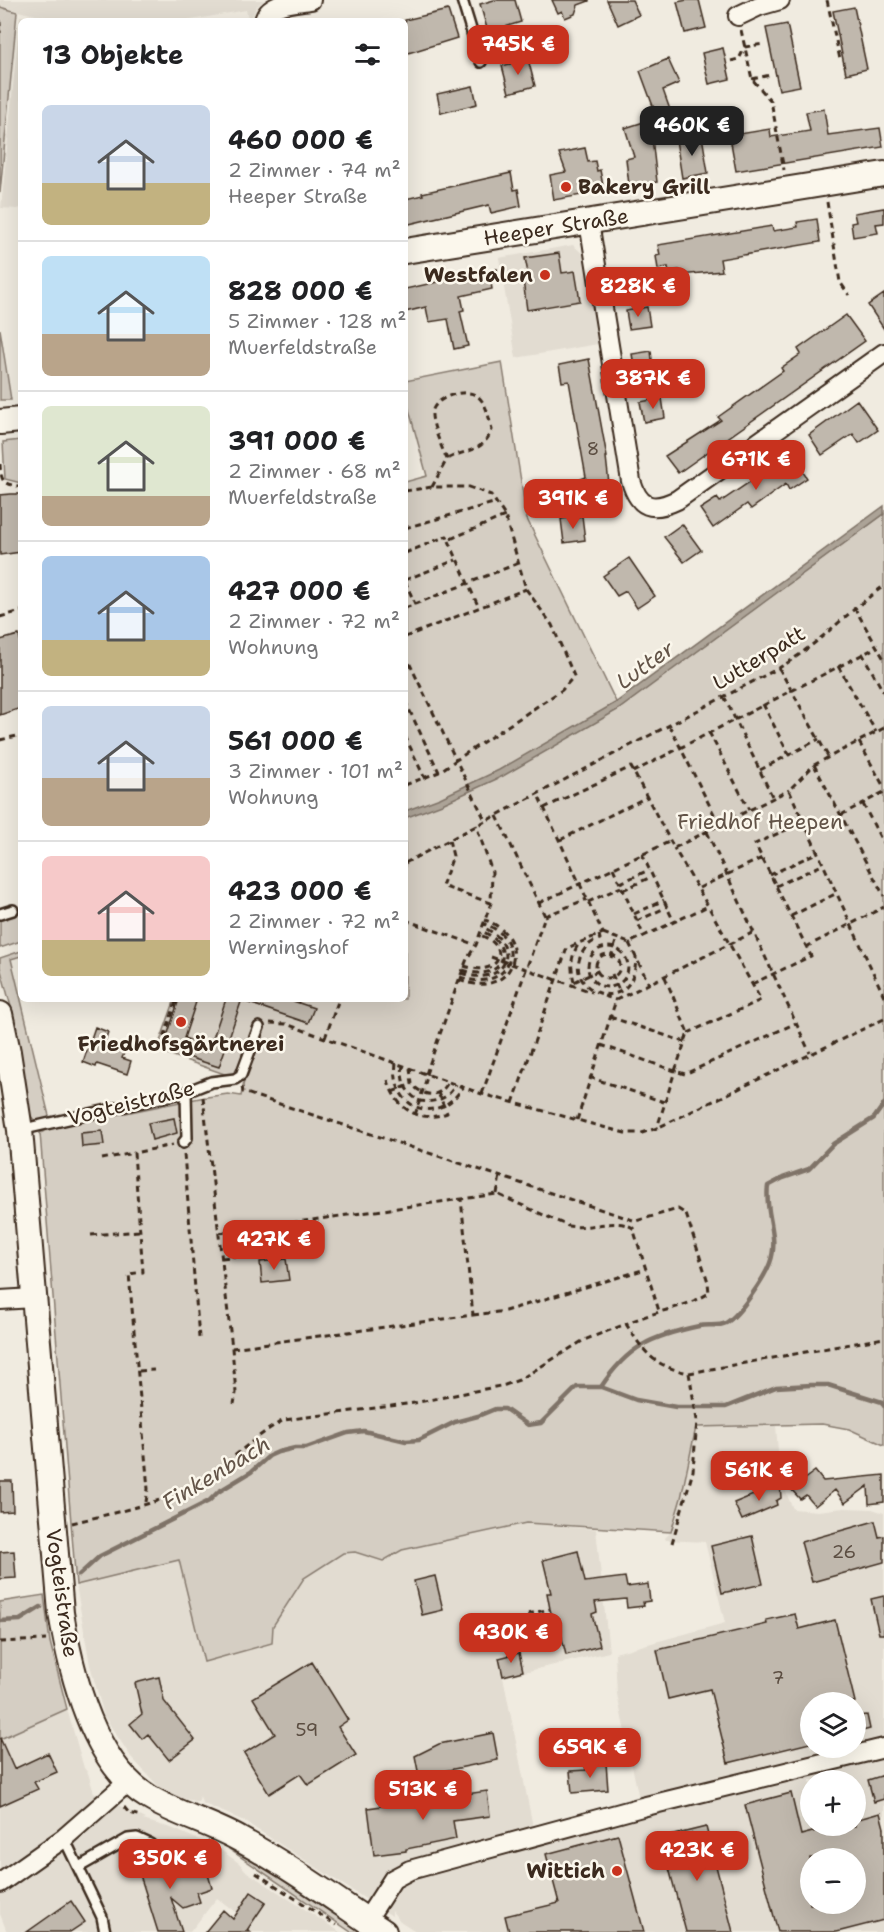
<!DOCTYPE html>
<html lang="de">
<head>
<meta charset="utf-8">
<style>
  body { margin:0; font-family:"Shantell Sans",sans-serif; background:#f2f2f2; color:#202124; height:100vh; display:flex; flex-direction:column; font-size:22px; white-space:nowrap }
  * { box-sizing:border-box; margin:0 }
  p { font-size:20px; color:#757577 }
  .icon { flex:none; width:33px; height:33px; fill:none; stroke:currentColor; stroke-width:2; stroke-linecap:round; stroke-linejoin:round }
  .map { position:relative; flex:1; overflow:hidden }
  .details { position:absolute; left:18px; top:18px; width:390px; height:984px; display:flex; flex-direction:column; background:#fff; border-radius:9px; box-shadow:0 6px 24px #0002 }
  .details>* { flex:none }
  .fabs { position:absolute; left:800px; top:1692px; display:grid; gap:12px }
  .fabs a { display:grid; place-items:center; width:66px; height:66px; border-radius:50%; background:#fff; box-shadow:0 6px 24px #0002; font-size:30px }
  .price { position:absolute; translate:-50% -51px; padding:0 14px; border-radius:12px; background:#c8321e; color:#fff; font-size:20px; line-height:39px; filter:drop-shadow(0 2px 3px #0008) }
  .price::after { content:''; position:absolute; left:50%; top:36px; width:18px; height:14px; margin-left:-9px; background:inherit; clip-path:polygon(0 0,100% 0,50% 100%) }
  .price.selected { background:#222; color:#fff }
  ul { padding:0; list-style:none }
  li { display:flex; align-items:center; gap:18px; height:150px; padding:0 24px }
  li+li { border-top:2px solid #e0e0e0 }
  li span { display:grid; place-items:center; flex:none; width:168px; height:120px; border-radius:9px; color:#555 }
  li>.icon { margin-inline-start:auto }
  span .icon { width:72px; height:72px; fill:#fffc; stroke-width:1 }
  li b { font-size:26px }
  h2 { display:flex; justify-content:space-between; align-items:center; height:72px; padding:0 24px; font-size:26px }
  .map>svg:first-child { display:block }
</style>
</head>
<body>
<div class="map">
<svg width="884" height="1932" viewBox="0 0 884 1932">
  <rect width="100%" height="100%" fill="#f0ebe0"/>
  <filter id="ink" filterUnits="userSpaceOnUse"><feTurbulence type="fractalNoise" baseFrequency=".0167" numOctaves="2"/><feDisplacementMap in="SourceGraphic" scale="12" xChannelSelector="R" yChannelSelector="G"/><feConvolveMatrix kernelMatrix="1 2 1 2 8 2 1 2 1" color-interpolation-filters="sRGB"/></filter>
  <g filter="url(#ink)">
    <path fill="#e2dcd1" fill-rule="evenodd" d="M0 0H264L256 7 252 17 248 18 246 10 186 21H62L0 7Z
      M20 16 44 21H21V208L17 209 1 208Z
      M573 245 584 255 598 344 516 358 499 258Z
      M776 1425 780 1478 793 1509 818 1511 844 1508 872 1509 884 1513V1932H417L400 1921 392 1911V1916L244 1821 202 1803 200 1796 198 1802 173 1796 162 1790 131 1757 104 1716 90 1665 76 1585 179 1560 204 1661 273 1627 304 1578 343 1553 355 1552 383 1561 402 1550 526 1523 596 1529 609 1652 503 1677 533 1827 639 1799 617 1694 615 1653 725 1623 705 1542 666 1540 665 1538 671 1532 681 1498 696 1427ZM810 1702H855V1748H810ZM810 1780H855V1826H810ZM810 1858H855V1904H810Z
      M67 1709 84 1768 88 1773 94 1793 146 1819 143 1820 171 1828 218 1848 239 1863 247 1872 340 1932H245L242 1917 217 1898 190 1932H7L0 1914V1739Z"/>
    <path fill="#d5cec3" stroke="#887c70" stroke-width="1.5" d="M0 7 17 12 0 193Z
      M0 329 11 400H0Z
      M502 362 527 519 619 708 884 514V1445L849 1429 822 1424 696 1427 681 1498 671 1532 526 1523 402 1550 383 1561 355 1552 343 1553 304 1578 273 1626 272 1643 204 1662 179 1560 76 1585 40 1133 51 1128 200 1098 228 1094 241 1096 244 1081 157 1050 175 999H405V482L427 476 405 395V381Z
      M21 440V483L5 479 3 442Z
      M21 913V941L0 948V919Z
      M21 951V956L11 959 50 1120H34L30 1115 16 1025 0 967V958Z
      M44 1595 50 1642 67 1709 0 1739V1602Z
      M232 1842 371 1932H351L229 1849Z"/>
    <path fill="#aca397" stroke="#7f7367" stroke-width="1.5" d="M884 506V514L619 709 503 776 442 804 405 818V811L440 798 499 770 615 703Z"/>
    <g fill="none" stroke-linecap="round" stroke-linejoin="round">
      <path stroke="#7f7367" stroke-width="4.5" d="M601 1387C628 1346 652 1336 699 1326 707 1324 719 1327 726 1323 740 1314 764 1279 770 1263 780 1236 764 1213 768 1186L783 1178 809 1169 833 1144 874 1118 884 1104
        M79 1575 100 1556 209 1501 218 1492 251 1472 269 1456 278 1452 295 1448H306L348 1433 364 1431 406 1441 419 1440 455 1422 478 1416 495 1409H505L528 1425 541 1423 577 1387H601L636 1400 676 1407H726L776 1387 811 1385H828L882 1402 884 1406
        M0 1621 20 1620 41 1607"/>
    </g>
    <path fill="#c0b8ad" stroke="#3b2a1e" stroke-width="1.5" fill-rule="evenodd" d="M494 0H515L521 22 488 32 480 4Z
      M552 0H589V1L578 5 575 14 565 18 562 11 558 13Z
      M607 0H632L639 15 618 25Z
      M687 0H699L706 28 685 33 677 2Z
      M854 7 867 69 846 74 833 11Z
      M448 10 457 38 405 54V20Z
      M787 24 800 86 779 90 766 28Z
      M723 48 730 79 709 84 702 53Z
      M528 59 535 86 509 93 502 66Z
      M668 59 679 83 663 90 674 121 660 125 640 71Z
      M473 86 477 104 441 113 437 94Z
      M824 109 828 135 880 128 883 147 736 171 730 137 721 138 719 124 738 121 740 134 770 129 771 137 810 131 806 112Z
      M650 120 657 182 629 185 626 159 634 157 625 128Z
      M702 136 708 173 682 178 676 140Z
      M585 148 588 162 595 161 597 171 600 170 604 191 554 200 550 175 566 172 559 153Z
      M511 173 514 190 518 189 521 206 491 213 489 205 405 225V199L423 195 422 193Z
      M884 208V223L876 224 878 233 853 237 851 223 856 222 854 213Z
      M817 219 820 242 720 259 722 271 680 275 679 270 669 272 668 267 658 269 656 256 660 255 658 245 772 226 773 231 798 227 797 222Z
      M559 253 562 273 575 271 580 301 527 310 523 280 529 278 525 258Z
      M497 269 499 281 491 283 492 289 461 296 464 310 460 311 468 346 454 349 448 319 429 322 426 307 405 312V289Z
      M884 294V329L868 305Z
      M647 307 650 326 629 329 626 311Z
      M846 315 865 341 678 473 665 456 721 420 718 417 783 371 781 368 801 354 798 349Z
      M651 351 653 368 635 371 632 354Z
      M589 359 607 457H606L609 484 605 485 606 495 584 498 581 479 586 477 569 381 562 382 559 365Z
      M662 398 665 418 644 422 640 402Z
      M857 400 878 430 859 443 853 434 822 455 809 435Z
      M791 454 807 478 789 490 786 484 751 509 747 504 713 528 700 509 717 498 720 502Z
      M11 494H21V552L0 555V495Z
      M582 516 585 540 564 543 561 519Z
      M682 524 701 550 684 562 664 537Z
      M629 558 655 596 637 608 626 591 617 596 603 576Z
      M19 635 21 643V708L0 715V640Z
      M179 999H197L184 1038 210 1047 226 999H242L219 1067 163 1049Z
      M244 999H287L314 1008 308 1023 243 1001Z
      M95 1027 108 1032 104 1044 125 1051 122 1058 131 1061 127 1074 97 1064 96 1067 83 1062Z
      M174 1118 177 1133 152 1140 148 1123Z
      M102 1131 104 1145 82 1147 81 1133Z
      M286 1259 289 1280 262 1283 260 1262Z
      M815 1471 823 1481 884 1475V1502L869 1504 868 1486 845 1503 835 1490 815 1506 806 1495 800 1499 791 1489Z
      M0 1481H12L13 1511 0 1512Z
      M780 1484 781 1498 776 1501 777 1505 742 1520 734 1503Z
      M875 1521 879 1537 884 1536V1562L812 1582 801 1542Z
      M752 1536 763 1584 722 1593 711 1546Z
      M14 1551 16 1578 0 1579V1552Z
      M578 1551 585 1582 625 1577 627 1587 648 1584 650 1601 643 1602 644 1606 627 1608 626 1599 595 1602 597 1612 592 1614 600 1646 566 1655 558 1622 554 1623 550 1609 547 1593H551L543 1560Z
      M435 1576 443 1610 422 1615 414 1581Z
      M884 1596V1634H879L871 1599Z
      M795 1614 799 1629 835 1620 855 1702H810V1743L728 1763 710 1689 668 1699 657 1650 767 1624 766 1620Z
      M519 1653 523 1671 503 1676 499 1658Z
      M312 1662 348 1720 338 1727 356 1755 308 1785 300 1774 269 1794 244 1753 275 1734 253 1698Z
      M159 1677 164 1701 195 1740 169 1760 148 1734 142 1739 130 1724 142 1714 135 1683Z
      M867 1715 870 1729 855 1733V1716Z
      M493 1733 498 1760 419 1776 415 1756 439 1744Z
      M0 1738 14 1769 48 1753 57 1772 34 1782 38 1789 0 1806Z
      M606 1763 608 1790 572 1793 570 1771 586 1770 585 1764Z
      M884 1775V1799L874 1802 868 1780Z
      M487 1791 490 1816 453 1821 456 1839 406 1849V1851L374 1855 368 1808Z
      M791 1793 801 1835 835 1826H855V1820L880 1813 884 1828V1920L837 1932H778L745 1805ZM810 1858H855V1904H810Z
      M706 1827 733 1932H686L661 1838Z
      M618 1835 644 1932H509L505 1916 559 1903 546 1854Z
      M157 1852 164 1877 205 1864 212 1888 197 1893 200 1902 183 1908 171 1898 182 1932H158L135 1859Z
      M251 1892 266 1902 247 1930 250 1932H205L223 1910 233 1919Z
      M71 1901 85 1922 70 1932H27Z"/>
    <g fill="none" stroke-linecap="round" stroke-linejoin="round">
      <defs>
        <path id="lane" d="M462 0 481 62
          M0 914 13 910
          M20 1130 186 1092 211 1082 235 1079 241 1075 259 1027
          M183 1143 187 1138 186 1092
          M64 1838 102 1917 105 1932
          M79 1867 128 1839 137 1838 150 1844"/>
        <path id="street" d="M738 16 759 6 780 0
          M264 21C268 2 295 3 311 0
          M589 222 631 481C639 508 652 512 677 500L884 353
          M0 1300 34 1298
          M0 1883 64 1838 128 1782
          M366 1921 393 1879 410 1870 642 1807 884 1748"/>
        <path id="secondary" d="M405 251 884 174
          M0 422 21 420
          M0 1014 8 1052 20 1130 61 1613C71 1673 93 1765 150 1798 178 1815 212 1823 241 1840 291 1867 337 1901 384 1932"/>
      </defs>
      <use href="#lane" stroke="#3b2a1e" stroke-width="14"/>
      <use href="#street" stroke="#3b2a1e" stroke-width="22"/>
      <use href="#secondary" stroke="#3b2a1e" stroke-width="28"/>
      <path stroke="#3b2a1e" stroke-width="3" stroke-dasharray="6 4.5" stroke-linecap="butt" d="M827 0 840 59
        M0 20V33
        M741 30 752 79 771 101 784 170
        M405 60H408
        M731 61 739 59 745 47 763 44
        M752 79 770 75
        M827 202 840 282 849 295
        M0 464C1 482 3 485 21 486
        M432 487 447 459C442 449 432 424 432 415 431 398 465 387 477 396 487 403 489 419 492 430 481 454 468 448 447 459
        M405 491 432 487H469L491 495 505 516 526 589 552 625 574 676 562 690 456 760 405 654
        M405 528 497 502
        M449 541 479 608
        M405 553 447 536 448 540 505 516
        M405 580 456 560
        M405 581 415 604
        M854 607 884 659
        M405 608 519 563
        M0 617 21 611
        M405 637 526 589
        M862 653 884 693
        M838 666 876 732
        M779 668 829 758
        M724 696 772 796
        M405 701 439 772
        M763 704 789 755
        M669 725 720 826
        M884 728 814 765 789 790 884 996
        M709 732 749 810
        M405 736 425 779
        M0 740 21 735
        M859 742 884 787
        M814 765 884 896
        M760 770 819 739
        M633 772 877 647
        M405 785 439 772 456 760 485 820
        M863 804 884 845
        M544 808 631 767 674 848 789 790
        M841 815 884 792
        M707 832 810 1053
        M449 840 453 856 442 886 491 903
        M560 840 647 797
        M642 854 674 922
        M405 863 779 668C818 645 847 612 884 586
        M613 868 644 936 708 906 674 848
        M770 875 816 853
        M620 883 649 870
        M776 886 822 865
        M699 888 762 858
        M623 890 653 876
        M588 902 621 887
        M539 903 671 841
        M634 914 664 900
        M545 916 587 899
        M791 916 835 894
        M405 920 476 945
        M637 921 667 907
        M603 933 629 943 644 936
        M599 935 600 939C592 941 586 946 582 953 561 992 636 1021 636 956
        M629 943 649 984
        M806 947 884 907
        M588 967a20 20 0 1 1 40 0a20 20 0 1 1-40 0Z
        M596 966a12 12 0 1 1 24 0a12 12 0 1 1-24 0Z
        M491 957 592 992
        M611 958 617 938
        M464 966C501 978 512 946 480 935
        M463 970C504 984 518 945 481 931
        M462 973C508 989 523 943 482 927
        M612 974 620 993
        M460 977C511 995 530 939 484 924
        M665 977 688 1033 675 1071 685 1074 796 1023
        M459 980C515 1001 535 938 485 920
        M574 982C571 967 570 958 578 945
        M574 982 600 970
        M752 984 811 956 755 844 803 822
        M604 996 616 1000
        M610 1017 685 1042
        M270 1023 286 1024 482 1094 625 1133H642L657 1128 884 1019
        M688 1033 761 1000 708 906
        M325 1038 339 999
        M601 1045 675 1071 657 1128
        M161 1047 177 999
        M396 1063C390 1110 438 1127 463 1087
        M403 1065C400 1082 406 1092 419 1101 436 1103 448 1099 456 1084
        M410 1068 412 1084C423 1097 440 1099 448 1082
        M426 1074 460 977 467 959 476 945 491 903 492 872 476 825
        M589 1077 664 1102
        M388 1080C395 1108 419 1124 447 1113L438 1093
        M242 1087 243 1092 636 1221 678 1209 686 1214 708 1282 709 1293C684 1309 652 1311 626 1324
        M392 1092 412 1084
        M482 1094 545 916 496 814
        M203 1097 232 1348 236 1393 234 1404
        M513 1103 567 948 603 933 537 793
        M415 1115 428 1074
        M577 1120 616 1000 754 932
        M184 1154 199 1338
        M102 1159 134 1153
        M497 1194 500 1175
        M273 1226 276 1251
        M219 1233 497 1194 568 1226C589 1230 616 1217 633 1228L659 1311
        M91 1235 140 1231
        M222 1258 289 1249
        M473 1315 505 1311 646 1269
        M232 1348 473 1315 461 1199
        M139 1371 154 1370
        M146 1502 148 1489 129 1274 143 1272 134 1153 173 1145
        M72 1523C108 1514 163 1503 195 1485 227 1466 252 1437 284 1420L414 1403 505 1385 519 1380 584 1340 626 1324C645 1353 653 1366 689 1373L884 1338
        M672 1543 693 1471 697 1420 689 1373
        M528 1614 550 1609
        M0 1642 46 1640
        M124 1807 129 1813 141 1816
        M256 1873 336 1925"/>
      <use href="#lane" stroke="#fbf7ec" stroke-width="9"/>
      <use href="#street" stroke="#fbf7ec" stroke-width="18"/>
      <use href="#secondary" stroke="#fbf7ec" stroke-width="24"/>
    </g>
  </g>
  <g fill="#c8321e" stroke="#fbf7ec" stroke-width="2">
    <circle cx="566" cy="187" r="6"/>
    <circle cx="545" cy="275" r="6"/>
    <circle cx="181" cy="1022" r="6"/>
    <circle cx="617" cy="1871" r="6"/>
  </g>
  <g text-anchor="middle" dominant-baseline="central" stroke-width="5" stroke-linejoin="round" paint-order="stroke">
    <g font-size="18" fill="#5c4e42">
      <text x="593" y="449">8</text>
      <text x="844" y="1552">26</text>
      <text x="778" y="1678">7</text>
      <text x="307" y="1730">59</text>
    </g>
    <g font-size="21" font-weight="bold" fill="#3b2a1e" stroke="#fbf7ec" text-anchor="end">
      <text x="578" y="187" text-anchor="start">Bakery Grill</text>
      <text x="533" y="275">Westfalen</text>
      <text x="181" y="1044" text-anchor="middle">Friedhofsgärtnerei</text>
      <text x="605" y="1871">Wittich</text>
    </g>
    <g font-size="21" fill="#3b2a1e" stroke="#fbf7ec">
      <text transform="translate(556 227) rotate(-9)">Heeper Straße</text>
      <text transform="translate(759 658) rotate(-31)">Lutterpatt</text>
      <text transform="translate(131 1103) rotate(-14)">Vogteistraße</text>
      <text transform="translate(62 1593) rotate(82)">Vogteistraße</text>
    </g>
    <g font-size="21" fill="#625347" stroke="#fbf7ec">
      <text x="760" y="822">Friedhof Heepen</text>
    </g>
    <g font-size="22" font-style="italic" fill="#635448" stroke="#fbf7ec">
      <text transform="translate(645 665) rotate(-36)">Lutter</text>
      <text transform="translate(216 1473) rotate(-31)">Finkenbach</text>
    </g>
  </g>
</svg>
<div class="fabs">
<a><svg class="icon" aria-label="layers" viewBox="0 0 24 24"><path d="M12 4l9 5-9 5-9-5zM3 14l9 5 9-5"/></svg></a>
<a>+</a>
<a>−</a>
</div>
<b class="price" style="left:518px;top:76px">745K €</b>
<b class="price selected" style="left:692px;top:157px">460K €</b>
<b class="price" style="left:638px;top:318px">828K €</b>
<b class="price" style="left:653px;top:410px">387K €</b>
<b class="price" style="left:756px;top:491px">671K €</b>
<b class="price" style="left:573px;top:530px">391K €</b>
<b class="price" style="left:274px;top:1271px">427K €</b>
<b class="price" style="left:759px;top:1502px">561K €</b>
<b class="price" style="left:511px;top:1664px">430K €</b>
<b class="price" style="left:590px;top:1779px">659K €</b>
<b class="price" style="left:423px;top:1821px">513K €</b>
<b class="price" style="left:697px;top:1882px">423K €</b>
<b class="price" style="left:170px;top:1890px">350K €</b>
<section class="details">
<h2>13 Objekte<svg class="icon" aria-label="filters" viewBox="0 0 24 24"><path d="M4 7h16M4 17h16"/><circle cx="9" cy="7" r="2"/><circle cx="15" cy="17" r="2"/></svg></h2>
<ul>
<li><span style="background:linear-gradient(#c9d6e8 65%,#c2b280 0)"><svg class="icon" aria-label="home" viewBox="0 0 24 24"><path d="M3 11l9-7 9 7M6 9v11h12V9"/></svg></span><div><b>460 000 €</b><p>2 Zimmer · 74 m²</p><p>Heeper Straße</p></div></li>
<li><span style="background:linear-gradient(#bfe0f5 65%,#b9a48a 0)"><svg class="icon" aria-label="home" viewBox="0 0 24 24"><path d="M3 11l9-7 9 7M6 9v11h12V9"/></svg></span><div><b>828 000 €</b><p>5 Zimmer · 128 m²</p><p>Muerfeldstraße</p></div></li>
<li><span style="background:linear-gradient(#dfe7d0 75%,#b9a48a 0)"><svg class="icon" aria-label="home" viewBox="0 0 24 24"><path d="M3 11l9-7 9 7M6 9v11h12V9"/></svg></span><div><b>391 000 €</b><p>2 Zimmer · 68 m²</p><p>Muerfeldstraße</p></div></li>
<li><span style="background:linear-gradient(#a9c7e8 70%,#c2b280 0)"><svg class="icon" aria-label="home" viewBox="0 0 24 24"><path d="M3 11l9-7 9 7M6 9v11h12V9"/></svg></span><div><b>427 000 €</b><p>2 Zimmer · 72 m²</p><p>Wohnung</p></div></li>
<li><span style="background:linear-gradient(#c9d6e8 60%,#b9a48a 0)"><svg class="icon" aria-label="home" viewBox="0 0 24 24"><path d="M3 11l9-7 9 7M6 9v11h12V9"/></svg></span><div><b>561 000 €</b><p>3 Zimmer · 101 m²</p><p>Wohnung</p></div></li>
<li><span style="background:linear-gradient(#f6c9c9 70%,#c2b280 0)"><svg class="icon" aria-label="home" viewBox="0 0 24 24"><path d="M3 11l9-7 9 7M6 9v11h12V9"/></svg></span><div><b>423 000 €</b><p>2 Zimmer · 72 m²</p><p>Werningshof</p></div></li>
</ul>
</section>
</div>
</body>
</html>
